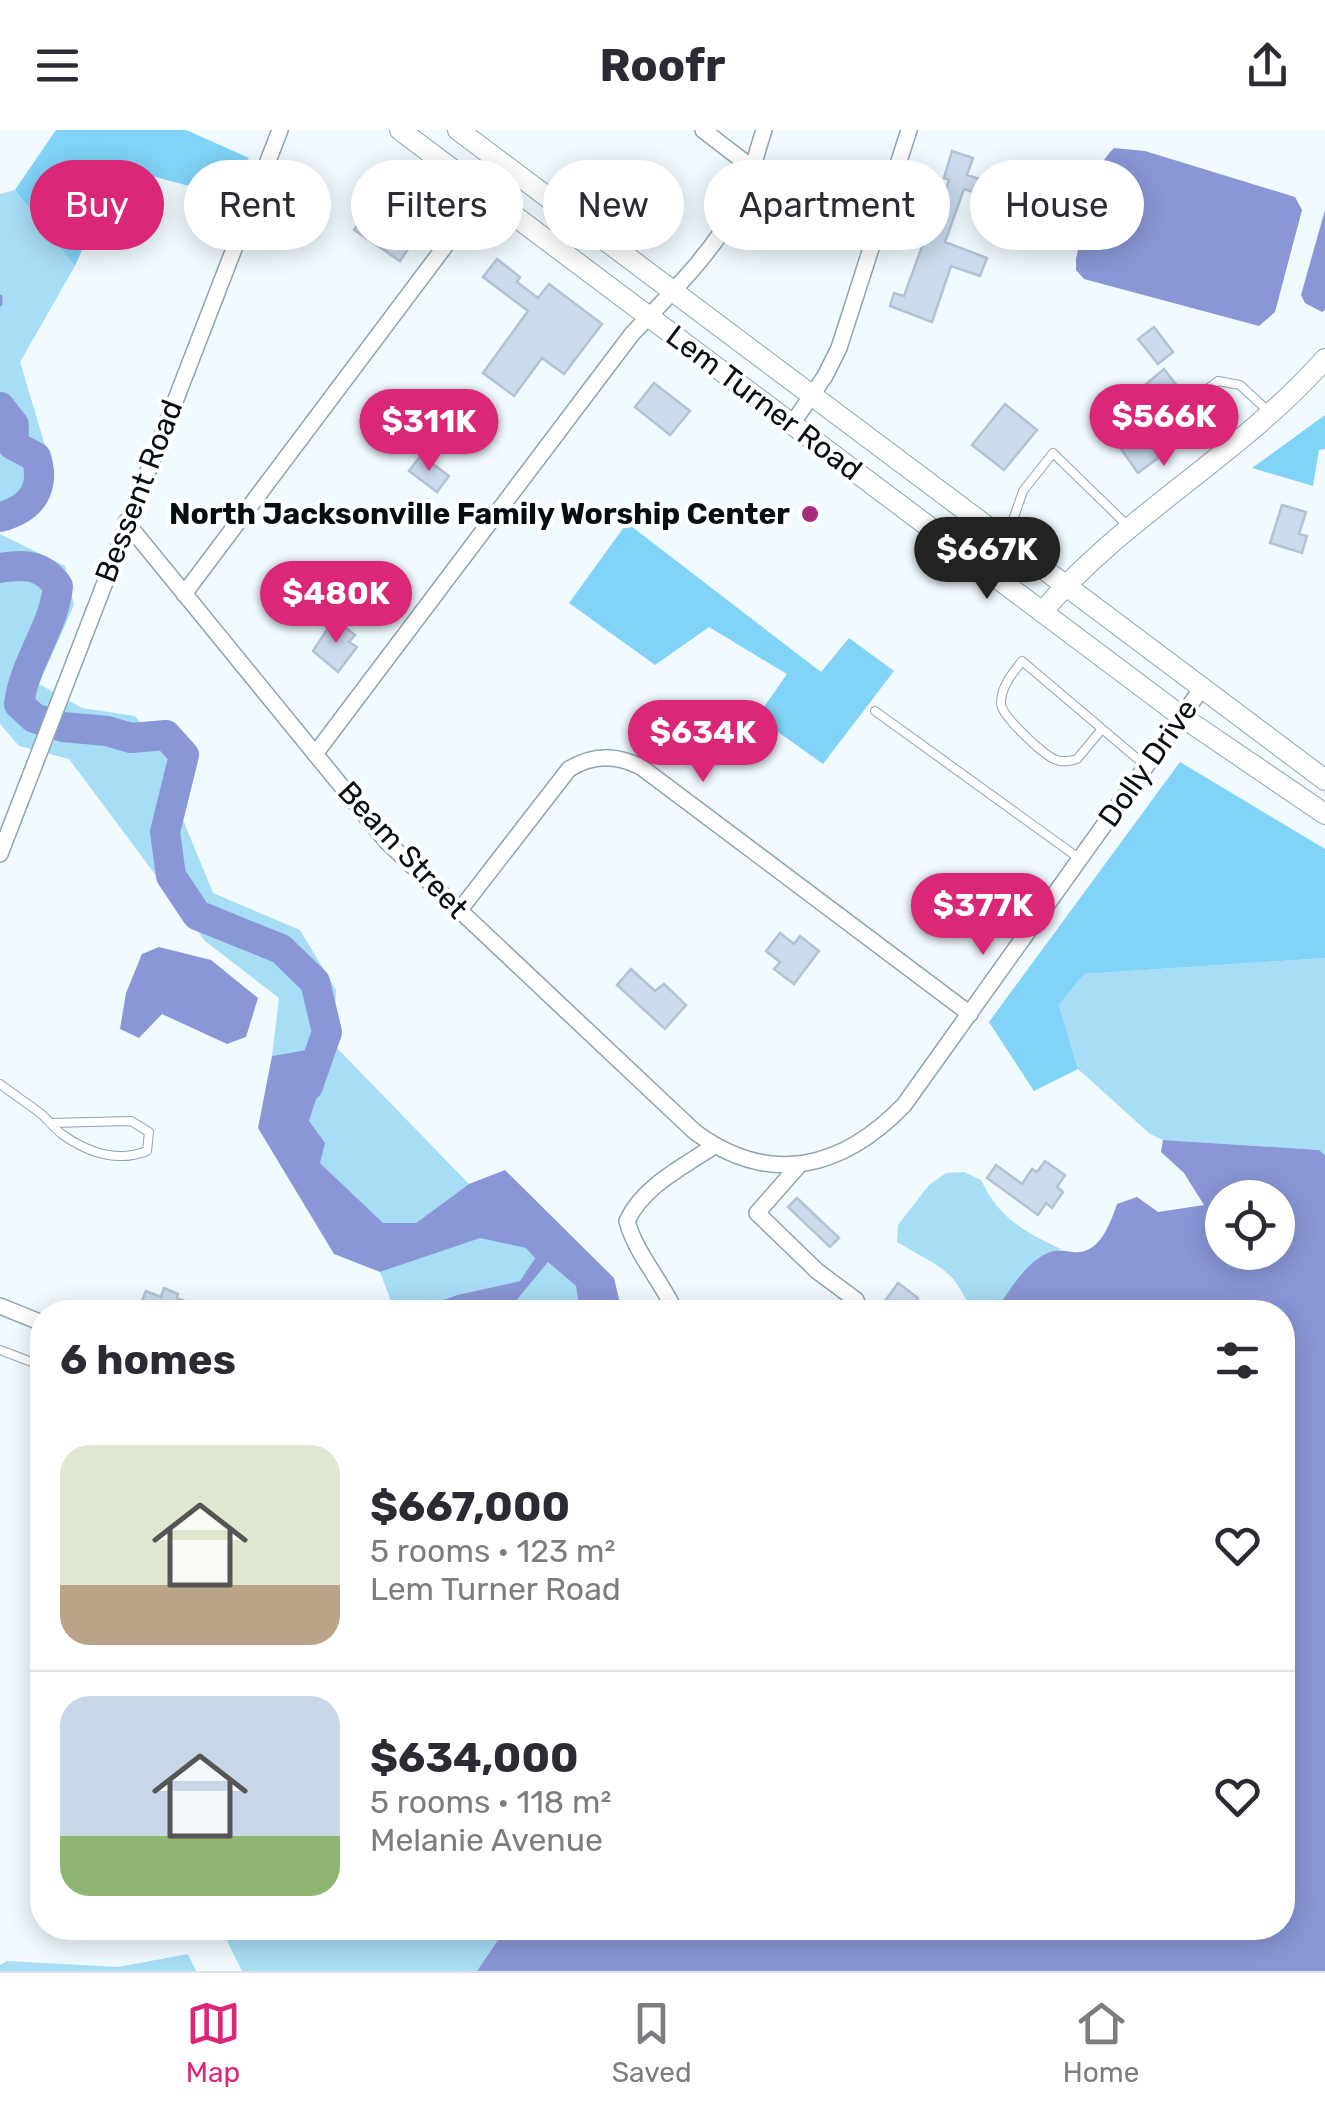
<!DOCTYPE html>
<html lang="en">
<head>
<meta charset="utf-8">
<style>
  body { margin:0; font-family:Rubik,sans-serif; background:#f7f7f7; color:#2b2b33; height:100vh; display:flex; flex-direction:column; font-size:38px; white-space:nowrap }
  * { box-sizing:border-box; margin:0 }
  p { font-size:32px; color:#7c7c81 }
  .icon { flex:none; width:55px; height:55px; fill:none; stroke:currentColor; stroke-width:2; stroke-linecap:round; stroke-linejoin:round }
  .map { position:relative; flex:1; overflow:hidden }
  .side { position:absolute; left:30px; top:1170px; width:1265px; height:640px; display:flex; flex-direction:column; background:#fff; border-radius:40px; box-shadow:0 5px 25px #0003 }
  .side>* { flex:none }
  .top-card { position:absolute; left:30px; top:30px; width:1265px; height:90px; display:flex; gap:20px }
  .fabs { position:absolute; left:1205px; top:1050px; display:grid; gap:20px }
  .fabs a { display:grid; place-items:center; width:90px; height:90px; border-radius:50%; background:#fff; box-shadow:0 5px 25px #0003; font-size:50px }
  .price { position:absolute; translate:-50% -85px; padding:0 22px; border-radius:35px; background:#db2777; color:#fff; font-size:32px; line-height:65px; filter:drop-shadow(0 2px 5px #0008) }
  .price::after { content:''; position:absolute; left:50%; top:60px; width:30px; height:22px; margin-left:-15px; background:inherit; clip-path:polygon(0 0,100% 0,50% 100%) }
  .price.on { background:#222; color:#fff }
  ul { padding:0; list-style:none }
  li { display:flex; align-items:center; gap:30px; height:250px; padding:0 30px }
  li+li { border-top:2px solid #e1e1e2 }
  li span { display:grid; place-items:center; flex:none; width:280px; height:200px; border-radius:30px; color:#555 }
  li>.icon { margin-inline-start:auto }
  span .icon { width:120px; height:120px; fill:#fffc; stroke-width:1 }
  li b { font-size:42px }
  h2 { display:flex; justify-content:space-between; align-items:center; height:120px; padding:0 30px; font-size:42px }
  .tag { padding:0 35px; border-radius:45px; background:#fff; box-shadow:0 5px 25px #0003; font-size:35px; line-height:90px }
  .tag.on { background:#db2777; color:#fff }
  header { display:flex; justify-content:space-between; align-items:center; height:130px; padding:0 30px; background:#fff; font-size:45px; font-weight:700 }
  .dock { display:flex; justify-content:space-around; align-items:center; height:140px; border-top:2px solid #e1e1e2; background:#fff; font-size:28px; color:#7c7c81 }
  .dock a { display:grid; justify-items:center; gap:5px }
  .dock .on { color:#db2777 }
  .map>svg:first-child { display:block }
</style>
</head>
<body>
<header><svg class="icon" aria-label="menu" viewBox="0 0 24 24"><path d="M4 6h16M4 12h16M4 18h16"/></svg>Roofr<svg class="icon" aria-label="share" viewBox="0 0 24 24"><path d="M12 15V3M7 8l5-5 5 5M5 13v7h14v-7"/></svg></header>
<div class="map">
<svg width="1325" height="1841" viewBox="0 0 1325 1841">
  <rect width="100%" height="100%" fill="#f0faff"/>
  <path fill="#a8ddf6" d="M15 60 75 136 20 232 50 332 39 378 0 401V64Z
    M0 404 65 436 74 475 39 554 82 578 135 586 144 597 184 604 196 628 181 685 213 763 300 800 336 860 334 915 469 1054 416 1093 383 1094 320 1033 309 991 334 915 272 926 279 868 205 811 69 629 19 616 0 594Z
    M1325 828V1025L1319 1020 1163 1010 1150 1004 1078 939 1059 875 1084 844Z
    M964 1042 981 1050C999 1088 1024 1102 1061 1119 1030 1128 1012 1156 995 1182 961 1183 968 1160 947 1143 933 1131 913 1122 897 1112L898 1095 929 1055 946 1043Z
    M480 1107 527 1118 535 1128 520 1151 457 1165 410 1182H395L380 1142Z
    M548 1132 576 1156 580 1182H507Z
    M234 1798H516L500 1807 477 1841H242L227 1811Z
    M188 1824 196 1841H0V1835L7 1831 118 1837Z"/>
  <path fill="#81d4f7" d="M56 0H186L249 28 223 65 118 37 75 136 15 60Z
    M1325 285V319L1319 320 1313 356 1252 338Z
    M627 393 821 542 849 508 894 541 823 634 757 587 787 544 709 497 655 535 569 473Z
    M1180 632 1325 719V828L1084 844 1059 875 1078 939 1034 961 989 892Z"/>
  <path fill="#8a97d6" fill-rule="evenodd" d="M1114 18 1145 21 1295 67 1302 80 1275 182 1259 196 1084 149 1076 140V129C1084 95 1088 42 1114 18Z
    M1325 62V180L1322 182 1305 173 1301 165 1325 80Z
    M159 817 211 830 258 868 246 907 227 914 162 884 139 908 120 899 126 863 142 824Z
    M334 915 309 991 325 1013 320 1033 383 1093H416L469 1054 505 1040 614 1148 622 1182H580L576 1156 548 1132 507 1182H410L457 1165 520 1151 535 1128 526 1118 480 1108 380 1142 334 1124 258 998 272 926Z
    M1163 1010 1319 1020 1325 1025V1841H477L500 1807 516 1798H1282V1182H995C1008 1162 1026 1132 1048 1123 1058 1119 1063 1121 1072 1122 1099 1126 1110 1094 1117 1074L1137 1067 1158 1082 1204 1075 1184 1043 1161 1022ZM1222 1068H1278V1122H1222Z"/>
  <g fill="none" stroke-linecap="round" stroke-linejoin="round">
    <path stroke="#8a97d6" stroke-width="5" d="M0 167V174"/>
    <path stroke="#8a97d6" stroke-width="30" d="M0 277 14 295 13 315 36 327C46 359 31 379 0 387
      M0 438C25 434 42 434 58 456 54 498 25 530 19 574L34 588 63 597 107 601 131 608 166 605 184 625 165 702 171 746 197 785 281 819 315 852 327 902 308 956"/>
  </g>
  <path fill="#cbdbed" stroke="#b3c2d4" stroke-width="2.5" d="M952 21 973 28 967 45 980 49 976 63 964 59 945 112 987 128 980 146 951 136 932 192 890 176 894 163 904 166 924 111 921 110 925 97 927 98 934 78 939 79 949 50 944 48Z
    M375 69 421 100 400 131 354 100Z
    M497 129 520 147 517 152 538 168 549 154 602 194 564 244 542 228 514 266 483 243 528 181 483 147Z
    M1154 197 1173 222 1158 234 1138 209Z
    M1164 239 1186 267 1160 286 1144 265 1149 261 1145 255Z
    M654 253 690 281 670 305 635 277Z
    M1005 274 1037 300 1004 340 972 315Z
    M1145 301 1162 325 1138 343 1121 319Z
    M421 325 449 346 437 362 409 341Z
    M1282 375 1306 382 1299 404 1307 406 1302 423 1270 413Z
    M334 489 355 505 349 512 357 517 338 542 313 521Z
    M780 803 794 814 800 806 819 821 794 854 774 839 780 832 766 821Z
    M631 839 655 861 664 854 686 875 665 899 617 855Z
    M1045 1031 1065 1045 1057 1057 1063 1062 1052 1078 1046 1073 1038 1085 987 1048 996 1035 1022 1054 1032 1039 1037 1042Z
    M797 1068 839 1108 830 1117 788 1077Z
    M898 1153 918 1168 907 1182H901L885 1171Z
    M164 1158 178 1164 177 1168 211 1182H137L146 1161 161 1167Z"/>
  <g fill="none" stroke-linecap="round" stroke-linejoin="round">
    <defs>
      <path id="service" d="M1205 276 1206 260 1218 251 1240 255 1267 280
        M1163 312 1205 276 1231 314
        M1006 410 1023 361 1053 323 1128 396
        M875 581 1080 729
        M1102 599 1077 629C1070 631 1062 633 1054 629 1042 623 1001 586 1001 573 1001 556 1013 543 1022 531L1146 636
        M0 954C13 964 27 973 40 983 48 989 54 999 63 1005 89 1023 117 1033 147 1021L149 1002 131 991 50 993
        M0 1220 42 1236"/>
      <path id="minor" d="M703 0 751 37
        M792 294 825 246 839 218 909 0
        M126 392 387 712 695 1002C770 1057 842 1039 904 975L1202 558
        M184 464 485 63 502 33
        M315 624 632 204C670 164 712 124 738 75 750 52 756 24 764 0
        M0 724 280 0
        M459 781 569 639C594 624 616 625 641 637L970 884
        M800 1034 757 1083 817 1141 856 1170 860 1182
        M672 1175C658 1147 635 1121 627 1091 643 1056 683 1037 714 1016
        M0 1176 42 1193"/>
      <path id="secondary" d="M400 0 1181 586 1325 684
        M458 0 1325 650
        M1042 482C1126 384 1239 326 1325 229"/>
    </defs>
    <use href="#service" stroke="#8ea5b0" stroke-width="10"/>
    <use href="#minor" stroke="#8ea5b0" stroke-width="18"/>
    <use href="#secondary" stroke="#8ea5b0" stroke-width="22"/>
    <use href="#service" stroke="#fff" stroke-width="8"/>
    <use href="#minor" stroke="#fff" stroke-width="15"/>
    <use href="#secondary" stroke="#fff" stroke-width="20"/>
  </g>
  <circle fill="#a82b7d" stroke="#fff" stroke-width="4" cx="810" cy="384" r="10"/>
  <g text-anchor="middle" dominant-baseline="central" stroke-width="8" stroke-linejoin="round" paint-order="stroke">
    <g font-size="30" fill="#060e12" stroke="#fff">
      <text transform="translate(764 273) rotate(37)">Lem Turner Road</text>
      <text transform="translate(139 361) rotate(-69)">Bessent Road</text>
      <text transform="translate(1148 633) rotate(-55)">Dolly Drive</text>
      <text transform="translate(403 720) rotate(47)">Beam Street</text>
    </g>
    <g font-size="30" font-weight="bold" fill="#060e12" stroke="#fff" text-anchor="end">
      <text x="790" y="384">North Jacksonville Family Worship Center</text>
    </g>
  </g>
</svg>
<div class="fabs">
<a><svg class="icon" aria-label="locate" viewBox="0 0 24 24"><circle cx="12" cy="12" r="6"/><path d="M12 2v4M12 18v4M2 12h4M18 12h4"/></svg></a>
</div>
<b class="price" style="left:1164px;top:339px">$566K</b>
<b class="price" style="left:429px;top:344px">$311K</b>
<b class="price on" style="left:987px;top:472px">$667K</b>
<b class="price" style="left:336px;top:516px">$480K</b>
<b class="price" style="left:703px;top:655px">$634K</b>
<b class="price" style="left:983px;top:828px">$377K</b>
<div class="top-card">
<a class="tag on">Buy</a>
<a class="tag">Rent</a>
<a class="tag">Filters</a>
<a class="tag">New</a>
<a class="tag">Apartment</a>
<a class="tag">House</a>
</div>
<section class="side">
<h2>6 homes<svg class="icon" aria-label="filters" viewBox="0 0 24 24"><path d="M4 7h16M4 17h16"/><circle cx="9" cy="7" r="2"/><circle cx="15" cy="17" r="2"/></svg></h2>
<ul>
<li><span style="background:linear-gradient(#dfe7d0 70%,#b9a48a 0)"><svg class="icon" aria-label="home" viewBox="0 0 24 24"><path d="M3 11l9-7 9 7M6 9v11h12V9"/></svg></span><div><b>$667,000</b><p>5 rooms · 123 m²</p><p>Lem Turner Road</p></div><svg class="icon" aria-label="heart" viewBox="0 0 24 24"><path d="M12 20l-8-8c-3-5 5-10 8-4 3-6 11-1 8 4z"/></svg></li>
<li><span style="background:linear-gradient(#c9d6e8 70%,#8fb573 0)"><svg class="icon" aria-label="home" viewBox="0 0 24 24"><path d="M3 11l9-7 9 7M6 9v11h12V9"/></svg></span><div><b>$634,000</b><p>5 rooms · 118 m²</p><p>Melanie Avenue</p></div><svg class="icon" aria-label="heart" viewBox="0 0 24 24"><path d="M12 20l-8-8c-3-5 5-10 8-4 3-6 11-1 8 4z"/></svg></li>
</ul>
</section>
</div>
<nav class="dock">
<a class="on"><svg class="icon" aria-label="map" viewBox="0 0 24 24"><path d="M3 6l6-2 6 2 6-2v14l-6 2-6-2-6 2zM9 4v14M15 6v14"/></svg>Map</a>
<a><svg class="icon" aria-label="saved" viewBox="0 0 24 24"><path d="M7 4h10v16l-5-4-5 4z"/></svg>Saved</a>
<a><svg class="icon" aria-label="home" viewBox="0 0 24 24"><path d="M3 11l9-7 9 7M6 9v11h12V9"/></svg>Home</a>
</nav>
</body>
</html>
